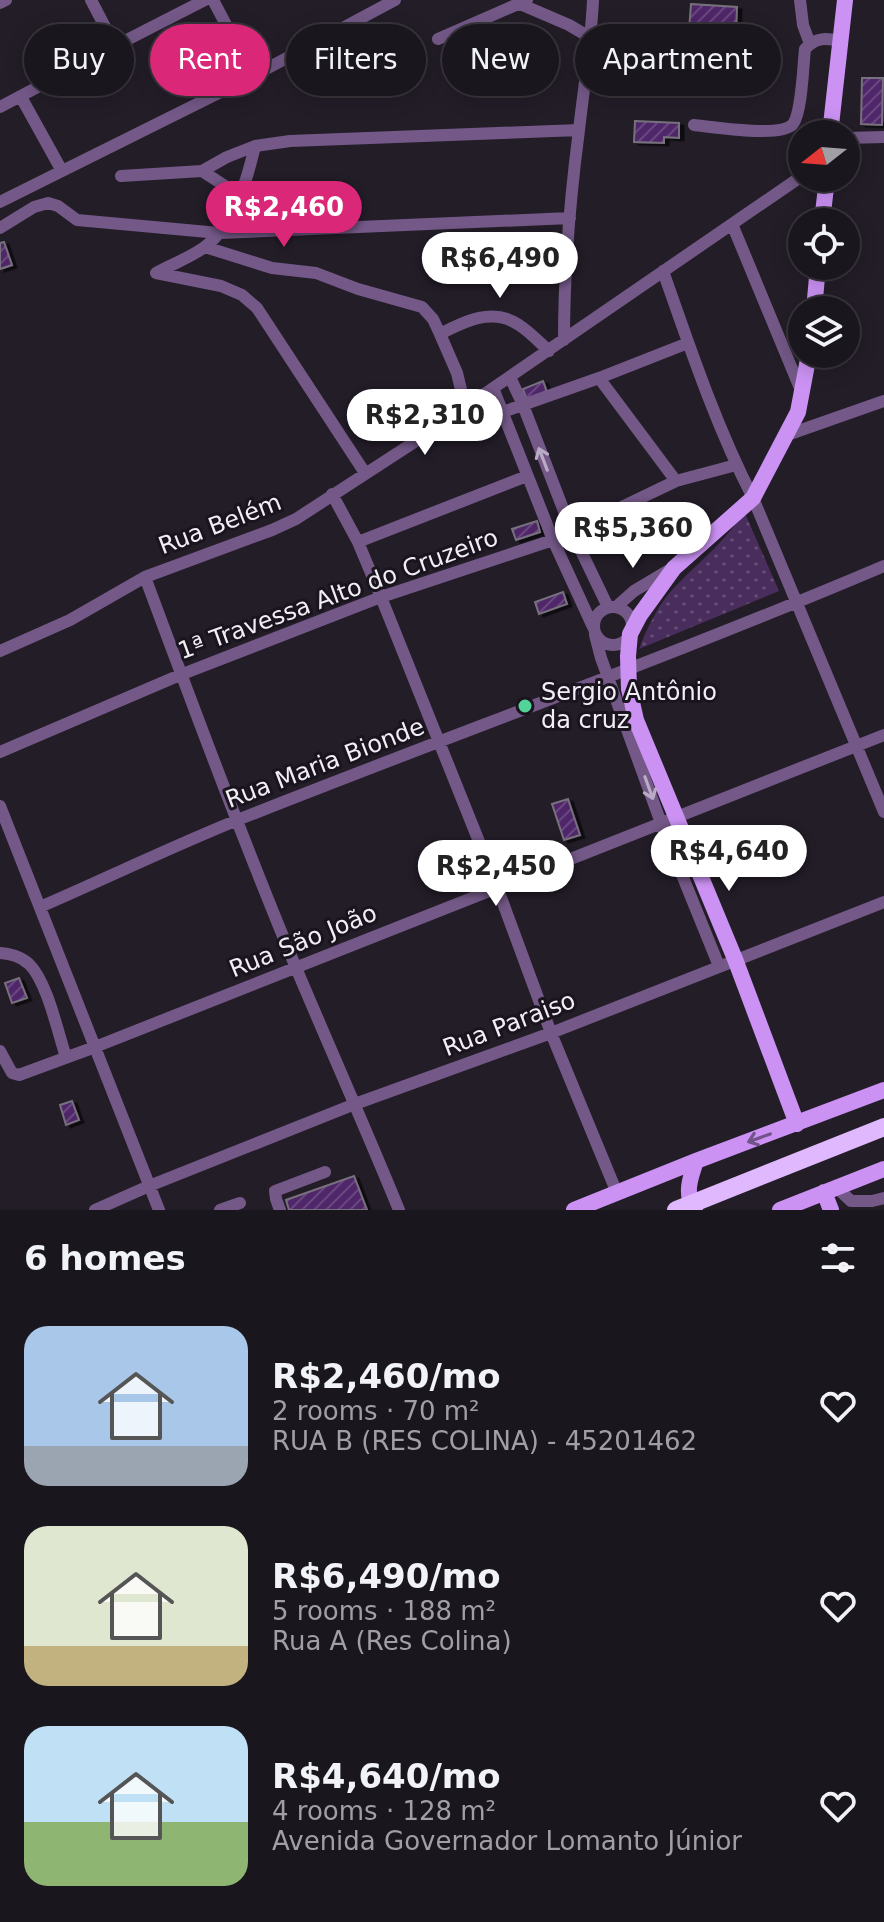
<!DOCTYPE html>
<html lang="en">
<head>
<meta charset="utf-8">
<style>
  body { margin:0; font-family:"DejaVu Sans",sans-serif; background:#231f27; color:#f1f3f6; height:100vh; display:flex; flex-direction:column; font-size:30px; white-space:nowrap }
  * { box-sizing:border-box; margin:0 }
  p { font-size:26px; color:#9f9fa4 }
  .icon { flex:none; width:44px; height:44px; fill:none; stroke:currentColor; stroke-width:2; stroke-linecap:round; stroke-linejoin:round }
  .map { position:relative; height:1210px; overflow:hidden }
  .side { display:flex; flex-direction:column; background:#1a161e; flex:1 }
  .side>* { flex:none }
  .top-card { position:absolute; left:24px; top:24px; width:836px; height:72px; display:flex; gap:16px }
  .needle { width:52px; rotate:253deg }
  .controls { position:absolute; left:788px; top:120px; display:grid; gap:16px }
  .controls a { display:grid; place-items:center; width:72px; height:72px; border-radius:50%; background:#1a161e; box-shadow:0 4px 20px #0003,0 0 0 2px #38353c; font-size:40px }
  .price { position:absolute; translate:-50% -68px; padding:0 18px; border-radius:28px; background:#fff; color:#222; font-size:26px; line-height:52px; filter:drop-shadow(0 2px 4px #0008) }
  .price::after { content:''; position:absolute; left:50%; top:48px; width:24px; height:18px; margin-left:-12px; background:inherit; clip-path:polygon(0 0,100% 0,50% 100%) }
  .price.active { background:#db2777; color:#fff }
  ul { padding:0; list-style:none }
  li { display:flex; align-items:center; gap:24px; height:200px; padding:0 24px }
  li span { display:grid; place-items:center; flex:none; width:224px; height:160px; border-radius:24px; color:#555 }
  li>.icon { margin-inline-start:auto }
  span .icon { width:96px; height:96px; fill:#fffc; stroke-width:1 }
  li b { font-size:34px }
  h2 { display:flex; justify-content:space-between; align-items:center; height:96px; padding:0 24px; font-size:34px }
  .tag { padding:0 28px; border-radius:36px; background:#1a161e; box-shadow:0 4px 20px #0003,0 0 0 2px #38353c; font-size:28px; line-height:72px }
  .tag.active { background:#db2777; color:#fff }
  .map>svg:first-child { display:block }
</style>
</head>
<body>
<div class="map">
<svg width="884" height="1210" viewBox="0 0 884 1210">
  <defs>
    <pattern id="grass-dots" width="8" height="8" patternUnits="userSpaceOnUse" patternTransform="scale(2)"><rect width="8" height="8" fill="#492d5c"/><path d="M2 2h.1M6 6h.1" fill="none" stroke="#644c74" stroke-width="1.8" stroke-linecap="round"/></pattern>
    <pattern id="building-hatch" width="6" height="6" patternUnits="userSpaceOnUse" patternTransform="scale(2)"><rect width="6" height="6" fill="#4f2769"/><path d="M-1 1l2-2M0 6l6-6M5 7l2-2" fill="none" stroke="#69477f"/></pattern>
    <filter id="shadow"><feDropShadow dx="4.5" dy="2.5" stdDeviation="0" flood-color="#0009"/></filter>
  </defs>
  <rect width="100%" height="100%" fill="#231d28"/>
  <path fill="url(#grass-dots)" d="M744 511 779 591 639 649C647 628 658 605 673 589 697 563 726 542 744 511Z"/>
  <path fill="url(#building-hatch)" stroke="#77707d" stroke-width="2" filter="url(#shadow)" d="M691 4 737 7 736 32 707 30 706 44 688 43Z
    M862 78H883L882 125 861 124Z
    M635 121 679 123V138L664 137V143L634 142Z
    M4 242 12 265 0 269V243Z
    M543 381 547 392 527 400 523 389Z
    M537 521 540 532 516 540 512 529Z
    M563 592 567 604 539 614 535 602Z
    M568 799 580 835 564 840 552 804Z
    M19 978 27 998 12 1003 5 983Z
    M72 1101 79 1120 66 1125 60 1105Z
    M354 1176 367 1210H289L286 1200Z"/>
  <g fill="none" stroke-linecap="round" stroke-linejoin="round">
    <path stroke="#745988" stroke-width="12" d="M91 0 115 46
      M213 0 253 76
      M800 0 803 25 810 44
      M0 3 6 0
      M520 4 569 25 591 38
      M438 39 527 0
      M21 97 62 171
      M0 107 115 46 205 0
      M694 125C713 127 782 138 793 124 802 112 803 66 805 49 816 37 826 38 841 41
      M846 138 884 137
      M202 171 227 157 255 146 290 141 579 130
      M121 176 202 171 239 195
      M0 202 253 76 395 0
      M732 224 802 393
      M0 228 34 207 48 203 58 206 77 220 219 233 570 218
      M205 247 272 268 316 273 358 289 422 307 433 319 440 334 457 373 465 406
      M663 271C690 348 716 426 753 498L884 812
      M156 273 221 286 242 295 257 308 365 473
      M156 273C172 264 192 257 206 246 235 223 247 180 255 146
      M440 334C465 321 493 307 519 325 530 332 539 342 549 351
      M564 340C564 270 570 199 579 130 584 86 591 44 593 0
      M510 377 523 405 572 532 608 607
      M599 378 676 481
      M493 388 553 540 593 627
      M503 412 599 378 688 343
      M787 435 884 401
      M332 494 358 542 381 597 496 884 551 1033 617 1193
      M358 542 527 476
      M145 577C193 706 241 835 294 963 329 1046 365 1127 399 1210
      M594 626a19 19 0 1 1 38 0a19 19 0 1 1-38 0Z
      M616 607 634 591 671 569
      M595 635 601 658 661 823 719 966
      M0 651 70 620 145 577 272 530 296 519 416 441 802 176
      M0 752 180 675 381 597 553 540 676 481 736 465
      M0 806 159 1210
      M40 907C107 878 173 846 240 819 454 734 672 656 884 566
      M0 953C11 954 20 956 29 964 47 981 58 1033 66 1057
      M0 1051 12 1073 19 1075 95 1047 884 735
      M836 1187 851 1201H872L884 1198
      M95 1210 149 1186 355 1104 551 1033 884 902
      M220 1210 240 1203
      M280 1210 276 1199 275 1191 325 1172"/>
    <path stroke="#cb92f4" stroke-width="16" d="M830 134 845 0
      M822 222 827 178
      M814 310 818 266
      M797 1124 735 959 636 720 629 689 628 656 630 634 640 615 674 568 753 498 798 412 809 354
      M824 1192 831 1210
      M574 1210 696 1161 884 1090
      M695 1210C684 1195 690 1178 696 1161
      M780 1210 884 1169"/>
    <path stroke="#dfb8fe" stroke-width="18" d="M676 1210 884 1127"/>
  </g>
  <defs><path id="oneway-shaft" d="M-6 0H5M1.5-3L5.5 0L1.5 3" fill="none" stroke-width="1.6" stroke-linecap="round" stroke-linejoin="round" transform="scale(2)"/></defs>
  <g stroke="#b9abc4">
    <use href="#oneway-shaft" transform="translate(543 459) rotate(-111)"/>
    <use href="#oneway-shaft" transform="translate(649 788) rotate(70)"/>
  </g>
  <use stroke="#725389" href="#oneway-shaft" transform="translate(759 1138) rotate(160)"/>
  <circle fill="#52d397" stroke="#19141e" stroke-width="3" cx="525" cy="706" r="8"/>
  <g text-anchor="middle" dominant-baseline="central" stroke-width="6" stroke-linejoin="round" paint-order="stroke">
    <g font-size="24" fill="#f2eef6" stroke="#19141e">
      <text transform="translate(220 524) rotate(-21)">Rua Belém</text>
      <text transform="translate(338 594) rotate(-20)">1ª Travessa Alto do Cruzeiro</text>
      <text transform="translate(325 763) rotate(-21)">Rua Maria Bionde</text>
      <text transform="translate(303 941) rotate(-22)">Rua São João</text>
      <text transform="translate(509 1024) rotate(-21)">Rua Paraiso</text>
    </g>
    <g font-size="24" fill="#f2eef6" stroke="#19141e" text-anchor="start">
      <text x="541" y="692">Sergio Antônio<tspan x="541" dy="28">da cruz</tspan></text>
    </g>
  </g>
</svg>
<div class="controls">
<a><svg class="needle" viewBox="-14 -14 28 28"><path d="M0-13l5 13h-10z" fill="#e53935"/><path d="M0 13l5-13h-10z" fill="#9f9fa4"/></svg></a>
<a><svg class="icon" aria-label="locate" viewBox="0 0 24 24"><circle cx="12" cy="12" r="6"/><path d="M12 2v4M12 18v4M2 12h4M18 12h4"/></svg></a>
<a><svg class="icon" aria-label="layers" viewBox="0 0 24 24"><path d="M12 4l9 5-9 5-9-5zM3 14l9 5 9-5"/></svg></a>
</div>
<b class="price active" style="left:284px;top:249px">R$2,460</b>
<b class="price" style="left:500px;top:300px">R$6,490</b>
<b class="price" style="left:425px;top:457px">R$2,310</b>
<b class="price" style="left:633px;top:570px">R$5,360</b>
<b class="price" style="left:729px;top:893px">R$4,640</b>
<b class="price" style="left:496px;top:908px">R$2,450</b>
<div class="top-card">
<a class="tag">Buy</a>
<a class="tag active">Rent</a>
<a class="tag">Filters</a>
<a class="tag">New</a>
<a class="tag">Apartment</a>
</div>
</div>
<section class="side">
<h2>6 homes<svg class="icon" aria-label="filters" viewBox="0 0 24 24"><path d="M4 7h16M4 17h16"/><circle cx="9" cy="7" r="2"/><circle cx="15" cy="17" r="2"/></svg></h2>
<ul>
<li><span style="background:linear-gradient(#a9c7e8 75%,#9aa5b1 0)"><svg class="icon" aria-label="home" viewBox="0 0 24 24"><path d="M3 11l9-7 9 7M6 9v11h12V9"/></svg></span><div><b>R$2,460/mo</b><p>2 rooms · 70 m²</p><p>RUA B (RES COLINA) - 45201462</p></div><svg class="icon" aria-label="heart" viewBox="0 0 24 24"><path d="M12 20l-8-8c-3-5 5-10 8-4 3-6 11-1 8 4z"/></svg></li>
<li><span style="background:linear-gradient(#dfe7d0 75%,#c2b280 0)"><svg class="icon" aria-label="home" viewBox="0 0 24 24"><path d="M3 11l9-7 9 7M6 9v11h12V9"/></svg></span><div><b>R$6,490/mo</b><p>5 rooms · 188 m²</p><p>Rua A (Res Colina)</p></div><svg class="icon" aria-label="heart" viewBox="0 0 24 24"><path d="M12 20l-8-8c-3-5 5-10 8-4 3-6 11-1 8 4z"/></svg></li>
<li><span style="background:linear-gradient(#bfe0f5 60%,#8fb573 0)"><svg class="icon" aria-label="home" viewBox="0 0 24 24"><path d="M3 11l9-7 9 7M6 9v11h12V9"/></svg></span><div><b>R$4,640/mo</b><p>4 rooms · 128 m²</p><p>Avenida Governador Lomanto Júnior</p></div><svg class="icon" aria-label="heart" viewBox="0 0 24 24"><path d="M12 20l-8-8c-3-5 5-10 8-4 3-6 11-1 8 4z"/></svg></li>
</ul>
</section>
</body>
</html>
